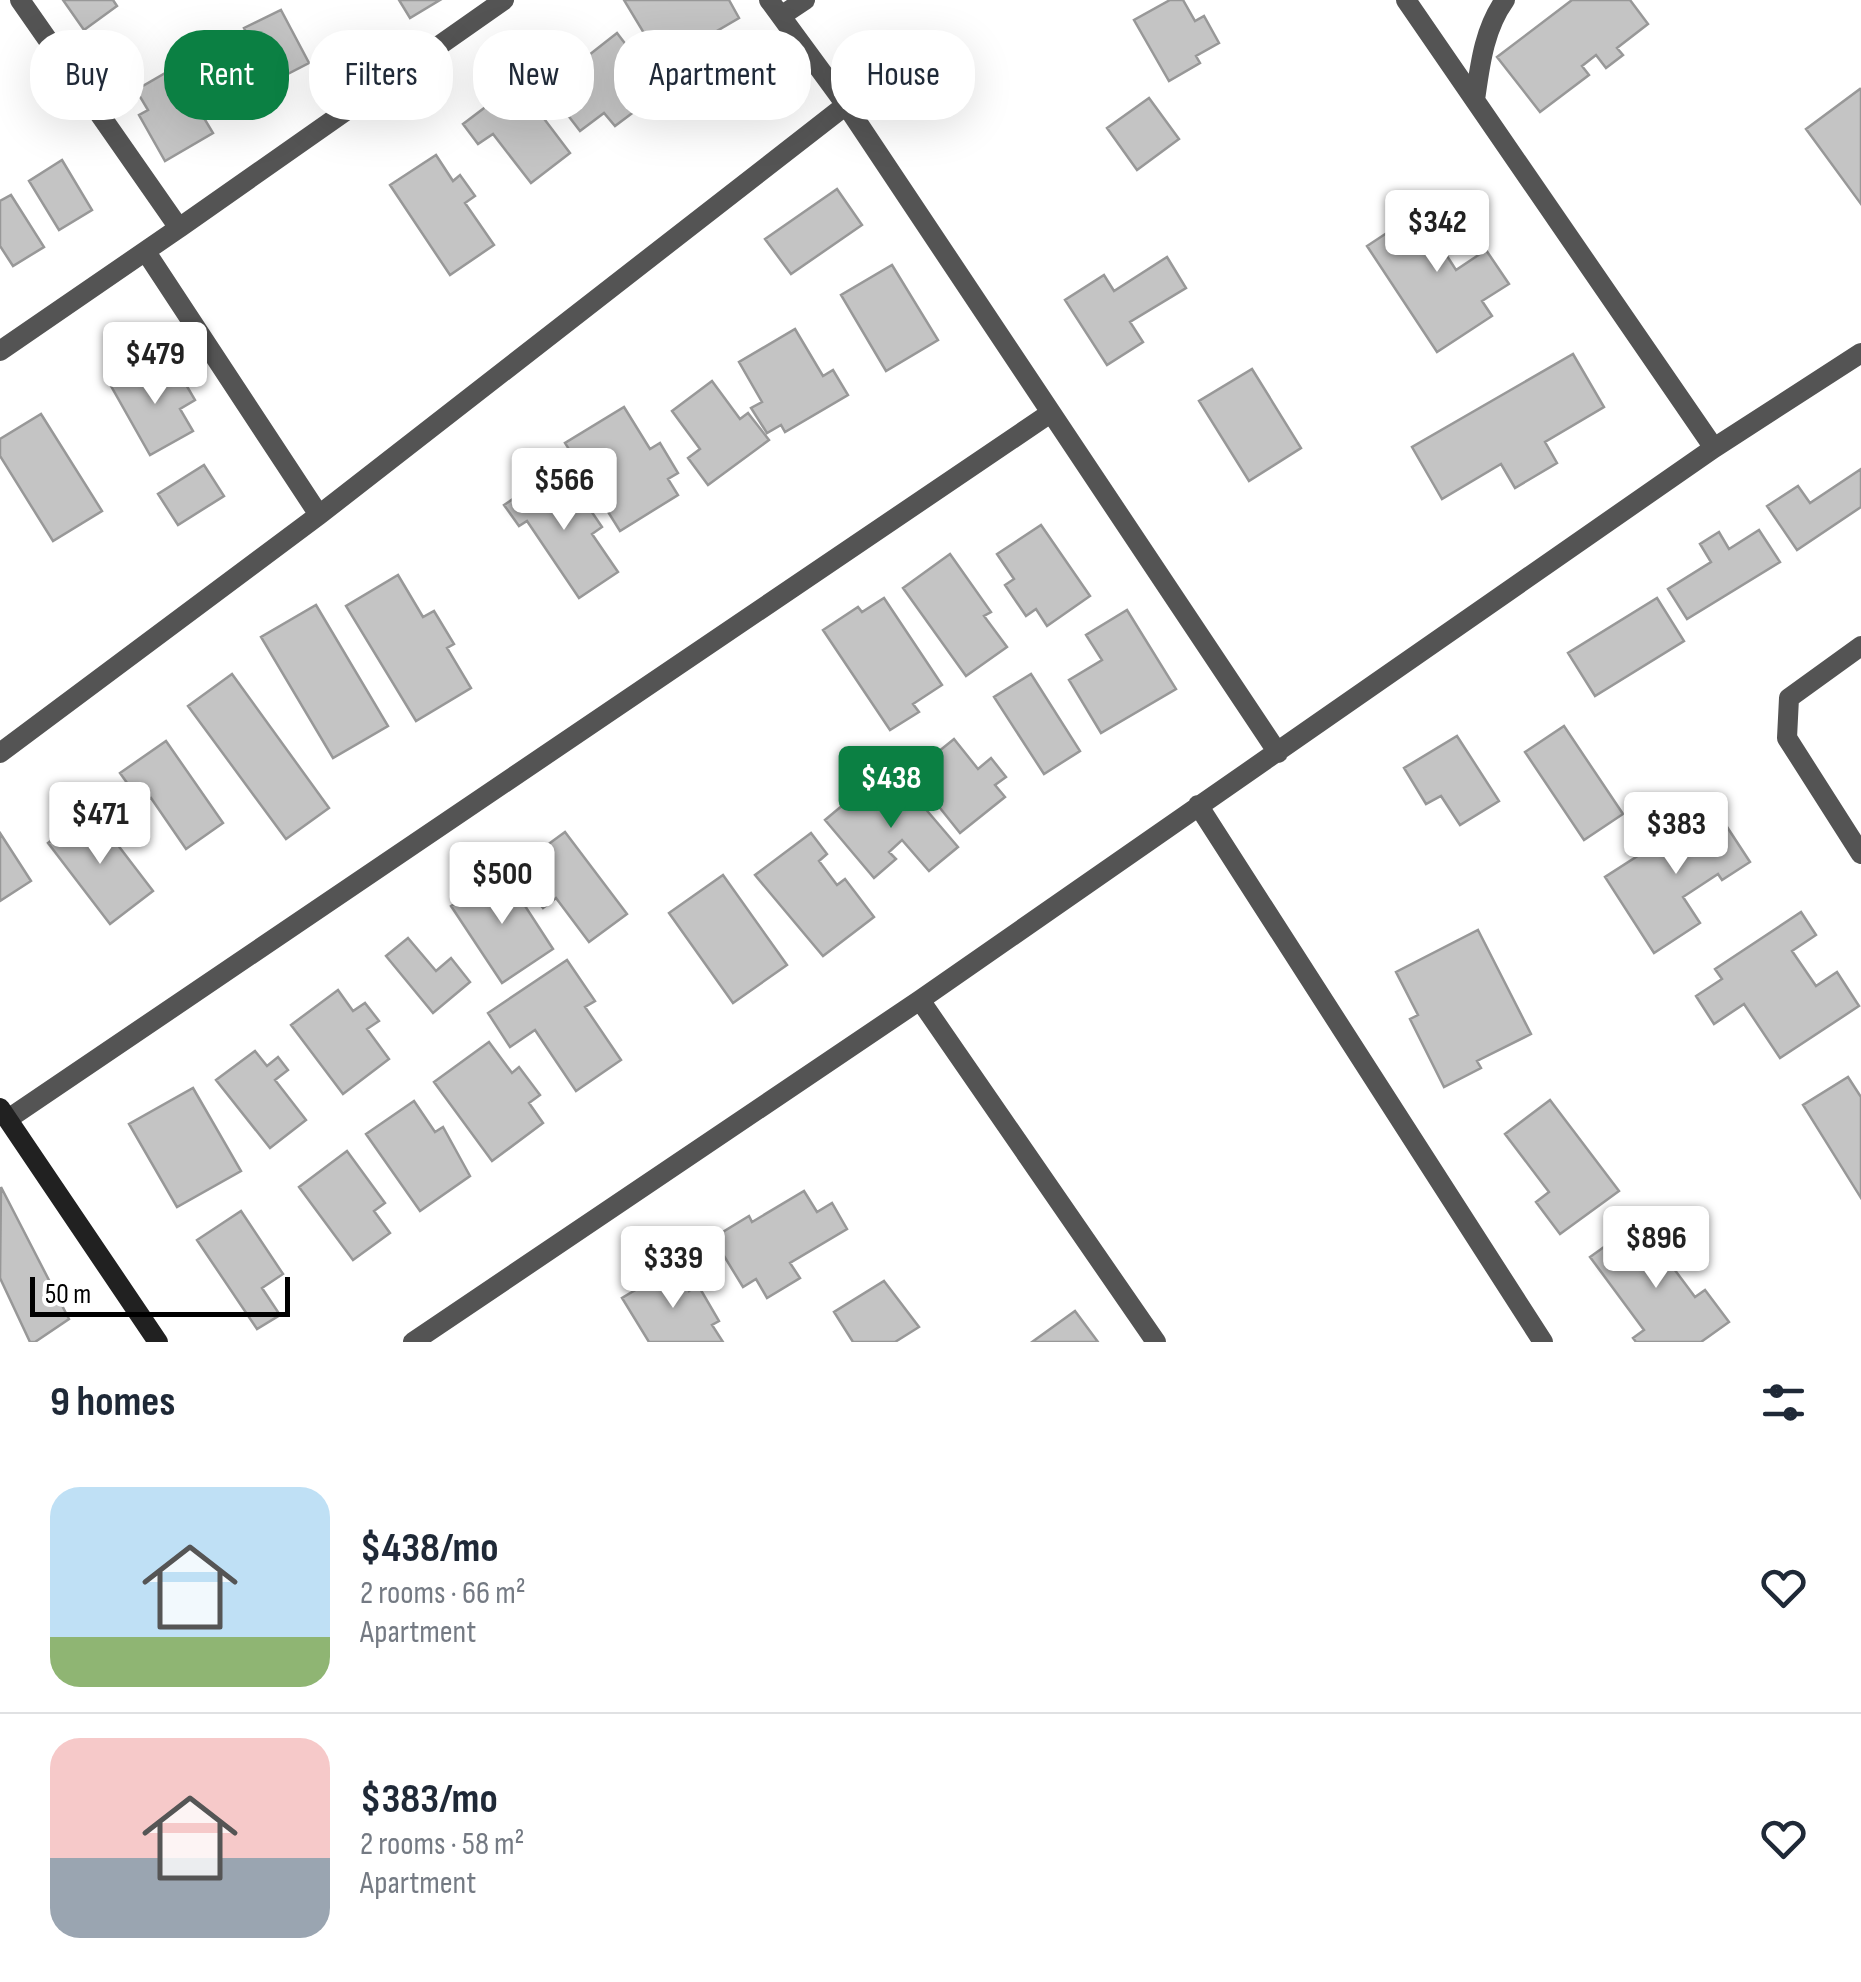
<!DOCTYPE html>
<html lang="en">
<head>
<meta charset="utf-8">
<style>
  body { margin:0; font-family:"Sofia Sans Condensed",sans-serif; background:#f6f6f7; color:#1f2937; height:100vh; display:flex; flex-direction:column; font-size:38px; white-space:nowrap }
  * { box-sizing:border-box; margin:0 }
  p { font-size:32px; color:#747a83 }
  .icon { flex:none; width:55px; height:55px; fill:none; stroke:currentColor; stroke-width:2; stroke-linecap:round; stroke-linejoin:round }
  .map { position:relative; height:1342px; overflow:hidden }
  .panel { display:flex; flex-direction:column; background:#fff; flex:1 }
  .panel>* { flex:none }
  .hud { position:absolute; left:30px; top:30px; width:1000px; height:90px; display:flex; gap:20px }
  .scale { position:absolute; left:30px; bottom:25px; width:260px; box-sizing:border-box; padding-left:10px; border:5px solid #000; border-top:0; font-size:28px; line-height:35px; white-space:nowrap; color:#000; -webkit-text-stroke:8px #fff; paint-order:stroke }
  .price { position:absolute; translate:-50% -85px; padding:0 22px; border-radius:10px; background:#fff; color:#222; font-size:32px; line-height:65px; filter:drop-shadow(0 2px 5px #0008) }
  .price::after { content:''; position:absolute; left:50%; top:60px; width:30px; height:22px; margin-left:-15px; background:inherit; clip-path:polygon(0 0,100% 0,50% 100%) }
  .price.active { background:#0b8043; color:#fff }
  ul { padding:0; list-style:none }
  li { display:flex; align-items:center; gap:30px; height:250px; padding:0 50px }
  li+li { border-top:2px solid #e0e1e3 }
  li span { display:grid; place-items:center; flex:none; width:280px; height:200px; border-radius:30px; color:#555 }
  li>.icon { margin-inline-start:auto }
  span .icon { width:120px; height:120px; fill:#fffc; stroke-width:1 }
  li b { font-size:42px }
  h2 { display:flex; justify-content:space-between; align-items:center; height:120px; padding:0 50px; font-size:42px }
  .tag { padding:0 35px; border-radius:40px; background:#fff; box-shadow:0 10px 40px #0002; font-size:35px; line-height:90px }
  .tag.active { background:#0b8043; color:#fff }
  .map>svg:first-child { display:block }
</style>
</head>
<body>
<div class="map">
<svg width="1861" height="1342" viewBox="0 0 1861 1342">
  <rect width="100%" height="100%" fill="#fff"/>
  <path fill="#c4c4c4" stroke="#989898" stroke-width="2.5" d="M63 0H113L117 6 84 30Z
    M399 0H440L410 18Z
    M624 0H729L739 18 662 63Z
    M1170 0H1183L1195 21 1204 16 1219 43 1196 56 1200 63 1169 81 1134 20Z
    M1572 0H1630L1648 24 1617 48 1623 55 1606 68 1596 55 1582 66 1589 75 1540 112 1497 57Z
    M281 10 309 63 272 82 244 28Z
    M617 33 653 80 630 97 639 108 615 126 604 113 580 131 547 88Z
    M174 68 213 133 165 161 139 115 148 110 136 90Z
    M517 83 570 153 531 183 493 134 478 144 463 124Z
    M1860 89 1861 90V204L1806 129Z
    M1149 98 1179 139 1137 170 1107 128Z
    M436 155 453 181 460 175 475 196 465 203 494 245 450 275 390 185Z
    M62 160 92 210 59 230 29 181Z
    M837 189 862 225 791 274 765 239Z
    M11 195 44 247 13 266 0 246V201Z
    M1443 196 1465 230 1440 245 1456 270 1486 250 1509 284 1482 301 1492 316 1437 352 1367 246Z
    M1167 257 1186 288 1130 322 1143 342 1107 365 1065 300 1104 275 1114 291Z
    M892 265 938 340 886 371 841 295Z
    M795 329 823 376 833 370 848 395 785 432 781 425 767 433 751 408 762 402 739 362Z
    M1573 354 1604 407 1545 442 1557 463 1515 488 1501 464 1442 499 1412 447Z
    M153 364 165 385 181 376 195 400 180 409 193 431 150 455 111 386Z
    M1252 369 1301 448 1249 481 1199 401Z
    M712 381 740 419 748 413 769 440 708 485 688 458 700 449 672 411Z
    M624 407 650 449 660 443 678 473 668 479 678 495 620 531 565 443Z
    M41 414 102 511 53 541 0 456V439Z
    M204 465 224 496 178 525 158 494Z
    M1861 469V507L1797 550 1767 506 1798 486 1810 503Z
    M552 473 576 508 585 502 602 527 592 534 618 572 579 598 527 521 519 526 504 505Z
    M1041 525 1090 596 1047 626 1036 609 1026 616 1005 585 1014 579 997 554Z
    M1759 530 1780 562 1687 619 1668 589 1711 562 1700 544 1719 532 1729 549Z
    M950 554 991 612 984 616 1007 647 966 676 903 588Z
    M398 575 423 617 434 611 454 644 447 648 471 688 416 721 346 606Z
    M884 598 942 685 913 704 919 712 890 730 823 630 858 607 862 612Z
    M1657 598 1684 641 1595 696 1568 653Z
    M316 605 388 726 333 758 261 637Z
    M1127 610 1176 689 1101 733 1069 680 1102 660 1086 635Z
    M232 674 329 808 286 839 188 706Z
    M1031 674 1080 751 1044 774 994 697Z
    M1564 726 1623 814 1584 840 1525 752Z
    M1457 736 1499 801 1460 825 1441 796 1426 804 1404 768Z
    M954 739 978 769 991 758 1006 777 995 785 1005 797 960 833 912 773Z
    M166 741 223 823 186 849 151 798 142 804 120 773Z
    M906 786 958 847 929 871 902 840 889 852 896 859 874 878 825 820 850 799 856 807 876 791 886 803Z
    M1714 807 1750 862 1722 880 1718 874 1683 897 1700 923 1654 953 1605 877Z
    M91 810 153 891 110 924 48 843Z
    M565 832 627 914 589 942 556 898 543 908 532 894 542 886 524 862Z
    M0 833 31 881 0 901Z
    M811 833 827 854 819 861 837 885 845 879 874 917 823 956 755 875Z
    M503 872 553 949 502 983 451 906Z
    M723 875 787 965 733 1003 669 913Z
    M1801 912 1816 935 1792 951 1816 986 1837 972 1859 1006 1780 1058 1744 1004 1714 1024 1696 996 1722 979 1715 969Z
    M1478 930 1531 1034 1477 1061 1481 1068 1444 1087 1410 1019 1418 1015 1396 972Z
    M408 938 436 971 451 958 470 982 433 1013 386 956Z
    M567 960 595 1001 585 1007 621 1060 576 1091 535 1030 510 1047 488 1013Z
    M338 990 353 1011 365 1003 379 1021 367 1029 389 1059 343 1094 291 1025Z
    M489 1042 512 1073 519 1067 540 1095 529 1103 543 1123 492 1161 434 1082Z
    M255 1051 267 1066 278 1057 288 1070 275 1080 306 1120 270 1148 216 1080Z
    M1848 1077 1861 1097V1198L1803 1105Z
    M193 1088 241 1171 177 1207 129 1124Z
    M1550 1100 1619 1191 1560 1234 1536 1202 1549 1192 1505 1134Z
    M414 1101 435 1132 443 1127 470 1176 420 1211 366 1134Z
    M347 1151 385 1203 374 1211 390 1233 353 1260 299 1187Z
    M1 1187 69 1319 35 1342H30L0 1278Z
    M804 1191 817 1212 832 1203 847 1229 790 1263 800 1278 767 1298 756 1279 743 1287 713 1238 749 1216 752 1222Z
    M241 1211 283 1274 262 1288 280 1315 257 1329 197 1240Z
    M1639 1222 1695 1297 1705 1290 1729 1322 1701 1342H1636L1633 1338 1644 1330 1590 1257Z
    M674 1267 689 1291 698 1285 719 1321 712 1325 723 1342H649L622 1298Z
    M884 1281 919 1327 895 1342H853L834 1312Z
    M1075 1311 1098 1342H1032Z"/>
  <g fill="none" stroke-linecap="round" stroke-linejoin="round">
    <path stroke="#545454" stroke-width="20" d="M769 0 846 105 1278 753
      M1406 0 1714 448
      M781 16 805 0
      M1475 100C1480 65 1484 29 1505 0
      M179 228 504 0
      M146 252 319 515
      M0 351 179 228 20 0
      M1861 646 1789 698 1787 738 1861 854
      M0 753 319 515 846 105
      M1198 805 1543 1342
      M920 1000 1156 1342
      M8 1119 1049 414
      M413 1342 920 1000 1714 448 1861 353"/>
    <path stroke="#212121" stroke-width="20" d="M0 1108 158 1342"/>
  </g>
</svg>
<div class="scale">50 m</div>
<b class="price" style="left:1437px;top:275px">$342</b>
<b class="price" style="left:155px;top:407px">$479</b>
<b class="price" style="left:564px;top:533px">$566</b>
<b class="price active" style="left:891px;top:831px">$438</b>
<b class="price" style="left:100px;top:867px">$471</b>
<b class="price" style="left:1676px;top:877px">$383</b>
<b class="price" style="left:502px;top:927px">$500</b>
<b class="price" style="left:1656px;top:1291px">$896</b>
<b class="price" style="left:673px;top:1311px">$339</b>
<div class="hud">
<a class="tag">Buy</a>
<a class="tag active">Rent</a>
<a class="tag">Filters</a>
<a class="tag">New</a>
<a class="tag">Apartment</a>
<a class="tag">House</a>
</div>
</div>
<section class="panel">
<h2>9 homes<svg class="icon" aria-label="filters" viewBox="0 0 24 24"><path d="M4 7h16M4 17h16"/><circle cx="9" cy="7" r="2"/><circle cx="15" cy="17" r="2"/></svg></h2>
<ul>
<li><span style="background:linear-gradient(#bfe0f5 75%,#8fb573 0)"><svg class="icon" aria-label="home" viewBox="0 0 24 24"><path d="M3 11l9-7 9 7M6 9v11h12V9"/></svg></span><div><b>$438/mo</b><p>2 rooms · 66 m²</p><p>Apartment</p></div><svg class="icon" aria-label="heart" viewBox="0 0 24 24"><path d="M12 20l-8-8c-3-5 5-10 8-4 3-6 11-1 8 4z"/></svg></li>
<li><span style="background:linear-gradient(#f6c9c9 60%,#9aa5b1 0)"><svg class="icon" aria-label="home" viewBox="0 0 24 24"><path d="M3 11l9-7 9 7M6 9v11h12V9"/></svg></span><div><b>$383/mo</b><p>2 rooms · 58 m²</p><p>Apartment</p></div><svg class="icon" aria-label="heart" viewBox="0 0 24 24"><path d="M12 20l-8-8c-3-5 5-10 8-4 3-6 11-1 8 4z"/></svg></li>
</ul>
</section>
</body>
</html>
